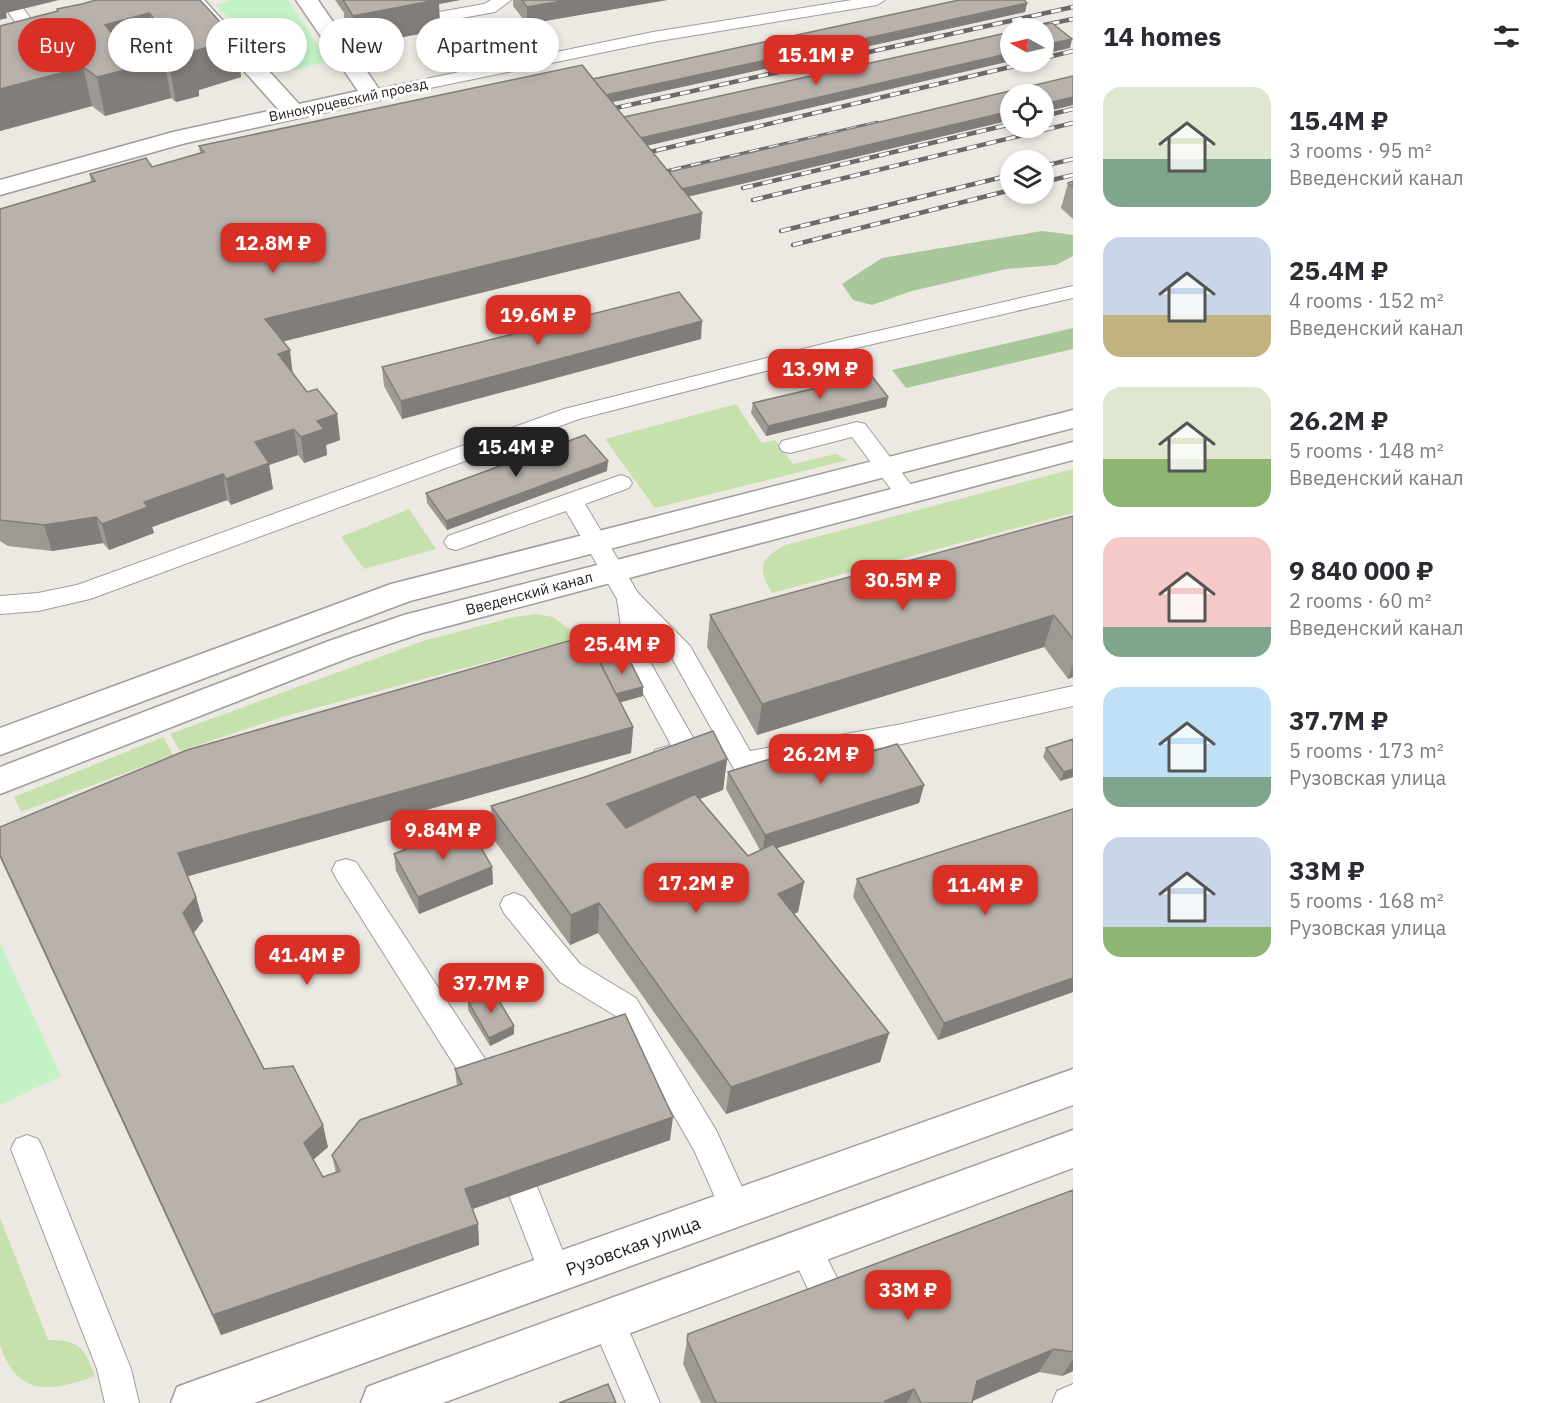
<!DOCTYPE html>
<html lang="en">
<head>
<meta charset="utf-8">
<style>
  body { margin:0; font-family:"IBM Plex Sans",sans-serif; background:#f2f2f3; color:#2b2b33; height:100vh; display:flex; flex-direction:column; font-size:22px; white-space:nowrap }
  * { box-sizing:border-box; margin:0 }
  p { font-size:20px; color:#7c7c81 }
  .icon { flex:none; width:33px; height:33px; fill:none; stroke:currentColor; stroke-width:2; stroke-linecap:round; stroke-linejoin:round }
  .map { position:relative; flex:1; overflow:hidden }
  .panel { display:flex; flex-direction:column; background:#fff; width:480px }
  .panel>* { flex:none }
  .banner { position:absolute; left:18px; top:18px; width:570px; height:54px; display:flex; gap:12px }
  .needle { width:39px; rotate:278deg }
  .tools { position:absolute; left:1000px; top:18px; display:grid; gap:12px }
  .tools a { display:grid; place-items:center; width:54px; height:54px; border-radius:50%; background:#fff; box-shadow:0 3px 9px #0003; font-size:30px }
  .price { position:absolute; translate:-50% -51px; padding:0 14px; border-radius:12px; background:#d93025; color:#fff; font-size:20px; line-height:39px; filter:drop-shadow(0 2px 3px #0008) }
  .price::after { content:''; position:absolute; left:50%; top:36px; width:18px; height:14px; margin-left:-9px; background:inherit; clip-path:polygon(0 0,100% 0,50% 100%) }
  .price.active { background:#222; color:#fff }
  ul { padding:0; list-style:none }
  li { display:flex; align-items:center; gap:18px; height:150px; padding:0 30px }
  li span { display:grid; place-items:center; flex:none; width:168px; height:120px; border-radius:18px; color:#555 }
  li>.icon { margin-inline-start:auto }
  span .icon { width:72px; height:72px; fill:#fffc; stroke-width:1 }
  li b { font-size:26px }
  h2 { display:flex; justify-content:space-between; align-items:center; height:72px; padding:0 30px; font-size:26px }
  .pill { padding:0 21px; border-radius:27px; background:#fff; box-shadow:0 3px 9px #0003; font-size:21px; line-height:54px }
  .pill.active { background:#d93025; color:#fff }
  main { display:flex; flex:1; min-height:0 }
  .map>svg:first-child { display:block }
</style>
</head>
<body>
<main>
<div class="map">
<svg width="1073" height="1403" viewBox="0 0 1073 1403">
  <rect width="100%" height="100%" fill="#ece9e2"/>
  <path fill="#c7e1ad" d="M736 404 762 443 775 440 793 464 836 454 848 460 655 508 605 439Z
    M1073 469V513L772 593C757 568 759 558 786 545Z
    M409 509 436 549 364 569 341 537Z
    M535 614 553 617 580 637 282 717 180 751 170 734 423 641 514 617Z
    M163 737 173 755 21 812 14 797Z
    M0 1218 48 1340C79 1340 84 1347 95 1376 50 1392 18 1398 0 1345Z"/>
  <path fill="#a8c79b" d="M1042 231 1073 235V256L1056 265 1006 269 912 291 872 305 853 300 842 284 882 258Z
    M1073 328V349L906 388 892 370Z"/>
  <path fill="#c3f2c6" d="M231 0H288L328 61 280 73 216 5Z
    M0 943 61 1076 0 1105Z"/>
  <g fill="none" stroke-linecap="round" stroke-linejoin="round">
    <defs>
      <path id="service" d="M491 0H511L495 12 434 23 426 18 428 14 484 4Z
        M852 0H885L877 5 653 42 372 100 363 95 372 90 653 32Z
        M16 6 22 7 39 29 41 33 39 37H27L10 15 8 11Z
        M1073 286V298L847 350 579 419 90 599 38 611 0 614V596L38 593 77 585 564 409 847 338Z
        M857 422 865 424 915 490 918 495 915 500 907 503 899 500 852 437 790 453 782 451 779 446 782 441Z
        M621 475 629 478 632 483 629 488 585 504 638 593 690 646 750 751 902 724 1073 686V706L902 744 743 772 734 769 672 658 646 631 650 662 700 750 696 757C682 762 669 769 655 764L651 757 655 750 671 745 626 662 617 599 566 511 456 550 448 548 444 542 448 536Z
        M346 859 356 862 494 1073 498 1083 494 1093 483 1097 472 1093 336 878 332 870 336 862Z
        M514 893 524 897 580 964 636 998 716 1130 752 1209 747 1220 736 1224 725 1220 694 1150 616 1016 560 982 504 913 500 905 504 897Z
        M27 1135 38 1139 43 1149 131 1369 139 1403H105L97 1369 11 1149 16 1139Z
        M523 1175 534 1179 572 1274 568 1285 556 1290 544 1285 507 1190 512 1179Z
        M805 1233 817 1238 849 1302 844 1314 832 1318 820 1314 789 1249 793 1238Z
        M608 1305 620 1310 660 1403H626L591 1322 596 1310Z
        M1073 1384V1403H1052L1057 1391Z"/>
      <path id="minor" d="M181 0H204L299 104 358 91 296 0H318L383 95 380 100 186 143 0 195V180L173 132 278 109Z
        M1073 442V460L422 633 351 657 0 794V767L329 641 404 615Z"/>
      <path id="tertiary" d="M1073 410V428L410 601 0 755V728L391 584Z
        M1073 1069V1105L254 1403H171L177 1387 193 1381Z
        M1073 1130V1168L443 1403H361L367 1387 383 1381Z"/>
    </defs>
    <use href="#service" stroke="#9d9d9d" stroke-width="2"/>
    <use href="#minor" stroke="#9d9d9d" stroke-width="3"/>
    <use href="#tertiary" stroke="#9d9d9d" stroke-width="3"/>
    <use href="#service" fill="#fff" fill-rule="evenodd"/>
    <use href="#minor" fill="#fff" fill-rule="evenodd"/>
    <use href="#tertiary" fill="#fff" fill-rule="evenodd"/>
    <defs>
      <path id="rail" d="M1030 28 1073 19
        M1044 58 1073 51
        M602 111 1073 7
        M1044 116 1073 109
        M637 155 1031 62
        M1044 166 1073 159
        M652 175 877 123
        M1044 182 1073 175
        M743 188 1011 124
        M753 200 1073 123
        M781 231 1011 175
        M793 245 1011 190"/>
    </defs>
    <use href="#rail" stroke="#6a6a6a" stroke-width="4.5"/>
    <use href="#rail" stroke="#fff" stroke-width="3" stroke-dasharray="10" stroke-linecap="butt"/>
  </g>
  <path fill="#9f9994" d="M200 0 236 39 241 77 199 90V96L176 102 171 98 105 116 92 106 0 131V26L57 11V9Z
    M335 0H460L439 4 440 30 356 46 345 29 344 13Z
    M513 0H667L527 24 513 6Z
    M1027 3 1025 12 612 102 669 172 1073 76V105L1044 112V94H1011V120L689 196 702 213 700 239 283 341 293 373 307 392 337 414 340 440 326 445 327 455 304 463 298 455 269 465 273 489 231 505 227 500 152 527 154 533 109 550 103 543 52 551 8 546 0 541V209L91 182 90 174 152 167 200 153 199 146Z
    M1073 181V219L1061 208 1068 183Z
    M701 339 402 419 384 386 382 367Z
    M888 397 886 407 766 436 751 413 753 403Z
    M607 471 447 530 427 503 426 493Z
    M1073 516V677L1068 679 1044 647 757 735 707 647 710 615Z
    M600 662 643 687V696L620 702 633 727 631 753 188 876 196 897 203 921 194 933 264 1069 328 1147 313 1160 323 1177 336 1173 332 1155 457 1086 455 1069 670 1140 472 1209 478 1224 479 1245 221 1335 0 858V827Z
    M1046 748 1073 777 1060 781 1043 757Z
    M851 758 924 785 919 803 776 848 804 882 798 912 794 914 889 1033 880 1062 726 1114 598 933 570 945 492 837 491 806 727 759 723 790 699 799 748 856 760 850 726 789 728 772 792 764Z
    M1073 809V992L938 1040 853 897 857 879Z
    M394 854 492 867 493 884 419 914 396 871Z
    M468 1001 514 1034 490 1046 468 1010Z
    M1073 1190V1371L1062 1376 1039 1372 973 1401 972 1403H701L683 1364 687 1340Z"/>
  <path fill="#827d78" d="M0 0H59L6 13 7 18 0 20Z
    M424 0H460L439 4 440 30 356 46 353 16Z
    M568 0H667L527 24V7Z
    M1027 3 1025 12 595 106V97Z
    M149 13 156 51 112 63 105 25Z
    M236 39 241 77 199 90V96L176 102 169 64 191 52Z
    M1072 39 1070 48 1044 54V45Z
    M1011 53V61L629 150 630 140Z
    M164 60 171 98 105 116 97 77Z
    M83 67 92 106 0 131V89Z
    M1073 97V105L1044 112V104Z
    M1011 111V120L670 201 671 192Z
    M702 213 700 239 269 345 265 319Z
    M702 321 701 339 402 419 401 401Z
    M290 350 293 376 278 354Z
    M888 397 886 407 766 436 768 426Z
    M337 414 340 440 326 445 327 455 304 463 301 437 317 421Z
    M294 429 298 455 269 465 273 489 231 505 226 479 255 442Z
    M608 461 607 471 447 530 446 521Z
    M223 474 227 500 152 527 154 533 109 550 102 524 144 502Z
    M96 517 103 543 52 551 44 525Z
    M1054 615 1044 647 757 735 762 704Z
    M1073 664V677L1068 679Z
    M643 687V696L608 706 609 696Z
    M633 727 631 753 185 877 178 853Z
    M727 759 723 790 606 835 607 804Z
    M1073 769V777L1060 781 1064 772Z
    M924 785 919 803 762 853 765 835Z
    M492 867 493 884 419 914 418 897Z
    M804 882 798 912 773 924 778 894Z
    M196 897 203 921 190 937 183 913Z
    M599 903 598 933 570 945 571 915Z
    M1073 978V992L938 1040 944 1023Z
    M514 1026V1034L490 1046 489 1038Z
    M889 1033 880 1062 726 1114 731 1087Z
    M673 1117 670 1140 467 1211 465 1189Z
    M323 1125 328 1147 308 1164 304 1143Z
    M478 1224 479 1245 221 1335 213 1315Z
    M1054 1349 1039 1372 967 1403 977 1381Z
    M1073 1359V1371L1062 1376Z
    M914 1389 907 1403H884L885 1401Z"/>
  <path fill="#b9b2ac" stroke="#827d78" stroke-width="1.5" fill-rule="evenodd" d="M96 0H200L236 39 191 52 193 57 169 64 164 60 97 77 83 67 0 89V26L58 11 57 9 82 4ZM149 13 159 24 114 36 105 25Z
    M343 0H436L353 16Z
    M522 0H568L527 7Z
    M959 0H1024L1027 3 606 95 593 79Z
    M1052 23 1072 39 1044 45V28H1025Z
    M1011 32V53L641 138 624 117Z
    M582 65 702 213 265 319 290 350 278 354 307 392 317 389 337 414 317 421 324 429 301 437 294 429 255 442 269 463 226 479 223 474 144 502 148 507 102 524 96 517 44 525 0 520V209L95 181 90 174 146 158 152 167 204 152 199 146Z
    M1073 76V97L1044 104V94H1011V111L682 189 669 172Z
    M1073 181V187L1068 183Z
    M679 292 702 321 401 401 382 367Z
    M871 375 888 397 768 426 753 403Z
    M585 435 608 461 446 521 426 493Z
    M1073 516V639L1054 615 762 704 710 615Z
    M586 636 633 727 178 853 196 897 183 913 264 1069 293 1066 323 1125 304 1143 323 1177 340 1171 332 1155 360 1120 462 1084 455 1069 625 1014 673 1117 465 1189 478 1224 213 1315 0 855V827L187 750Z
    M627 655 643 687 616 694 600 662Z
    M713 731 727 759 607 804 626 828 695 794 748 856 773 844 804 882 778 894 889 1033 731 1087 599 903 571 915 491 806 585 777Z
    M1073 739V769L1064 772 1046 748Z
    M897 744 924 785 765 835 728 772 786 754 792 764 844 748 851 758Z
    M1073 809V978L944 1023 857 879Z
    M468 825 492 867 418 897 394 854Z
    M492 989 514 1026 489 1038 468 1001Z
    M1073 1190V1352L1054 1349 977 1381 972 1403H921L914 1389 885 1401 886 1403H716L687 1340 688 1334Z
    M608 1384 616 1403H559Z"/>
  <g text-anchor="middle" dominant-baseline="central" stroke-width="6" stroke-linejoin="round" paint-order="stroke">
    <g font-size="14" fill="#1c1c1c" stroke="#fff">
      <text transform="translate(348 100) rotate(-12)">Винокурцевский проезд</text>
    </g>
    <g font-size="15" fill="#1c1c1c" stroke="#fff">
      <text transform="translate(529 593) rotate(-15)">Введенский канал</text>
    </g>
    <g font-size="18" fill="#1c1c1c" stroke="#fff">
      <text transform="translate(633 1246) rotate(-20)">Рузовская улица</text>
    </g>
  </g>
</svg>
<div class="tools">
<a><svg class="needle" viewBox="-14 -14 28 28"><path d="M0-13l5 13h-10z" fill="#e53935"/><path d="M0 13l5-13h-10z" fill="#7c7c81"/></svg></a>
<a><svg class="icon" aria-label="locate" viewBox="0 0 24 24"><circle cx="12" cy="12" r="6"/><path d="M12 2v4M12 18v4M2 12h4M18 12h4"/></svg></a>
<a><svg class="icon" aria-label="layers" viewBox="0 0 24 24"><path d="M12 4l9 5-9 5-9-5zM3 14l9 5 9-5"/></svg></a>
</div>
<b class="price" style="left:816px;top:86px">15.1M ₽</b>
<b class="price" style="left:273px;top:274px">12.8M ₽</b>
<b class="price" style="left:538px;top:346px">19.6M ₽</b>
<b class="price" style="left:820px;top:400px">13.9M ₽</b>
<b class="price active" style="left:516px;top:478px">15.4M ₽</b>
<b class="price" style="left:903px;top:611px">30.5M ₽</b>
<b class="price" style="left:622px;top:675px">25.4M ₽</b>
<b class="price" style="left:821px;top:785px">26.2M ₽</b>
<b class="price" style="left:443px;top:861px">9.84M ₽</b>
<b class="price" style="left:696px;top:914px">17.2M ₽</b>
<b class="price" style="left:985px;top:916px">11.4M ₽</b>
<b class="price" style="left:307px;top:986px">41.4M ₽</b>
<b class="price" style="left:491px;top:1014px">37.7M ₽</b>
<b class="price" style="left:908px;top:1321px">33M ₽</b>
<div class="banner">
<a class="pill active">Buy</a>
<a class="pill">Rent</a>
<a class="pill">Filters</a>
<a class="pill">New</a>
<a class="pill">Apartment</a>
</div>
</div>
<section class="panel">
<h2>14 homes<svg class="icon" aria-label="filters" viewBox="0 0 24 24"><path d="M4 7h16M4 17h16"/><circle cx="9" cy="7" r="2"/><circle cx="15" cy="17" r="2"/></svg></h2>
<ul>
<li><span style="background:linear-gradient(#dfe7d0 60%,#7fa58c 0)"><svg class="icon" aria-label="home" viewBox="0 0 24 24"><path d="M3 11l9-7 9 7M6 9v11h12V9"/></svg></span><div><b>15.4M ₽</b><p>3 rooms · 95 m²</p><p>Введенский канал</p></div></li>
<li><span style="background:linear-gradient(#c9d6e8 65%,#c2b280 0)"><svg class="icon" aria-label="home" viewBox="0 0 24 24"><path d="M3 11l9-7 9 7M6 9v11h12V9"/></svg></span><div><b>25.4M ₽</b><p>4 rooms · 152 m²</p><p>Введенский канал</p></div></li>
<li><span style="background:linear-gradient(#dfe7d0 60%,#8fb573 0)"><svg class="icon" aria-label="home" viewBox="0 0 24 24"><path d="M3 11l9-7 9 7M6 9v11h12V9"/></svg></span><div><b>26.2M ₽</b><p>5 rooms · 148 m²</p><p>Введенский канал</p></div></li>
<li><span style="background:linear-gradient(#f6c9c9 75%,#7fa58c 0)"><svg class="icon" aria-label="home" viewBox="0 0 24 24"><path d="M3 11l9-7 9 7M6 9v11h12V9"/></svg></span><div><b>9 840 000 ₽</b><p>2 rooms · 60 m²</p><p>Введенский канал</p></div></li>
<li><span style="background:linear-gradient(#bfe0f5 75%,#7fa58c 0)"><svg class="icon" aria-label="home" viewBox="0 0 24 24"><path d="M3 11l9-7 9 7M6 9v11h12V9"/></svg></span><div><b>37.7M ₽</b><p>5 rooms · 173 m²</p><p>Рузовская улица</p></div></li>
<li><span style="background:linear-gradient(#c9d6e8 75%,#8fb573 0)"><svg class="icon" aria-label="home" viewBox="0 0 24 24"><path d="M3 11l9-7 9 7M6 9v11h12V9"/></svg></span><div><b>33M ₽</b><p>5 rooms · 168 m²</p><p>Рузовская улица</p></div></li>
</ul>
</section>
</main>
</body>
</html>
